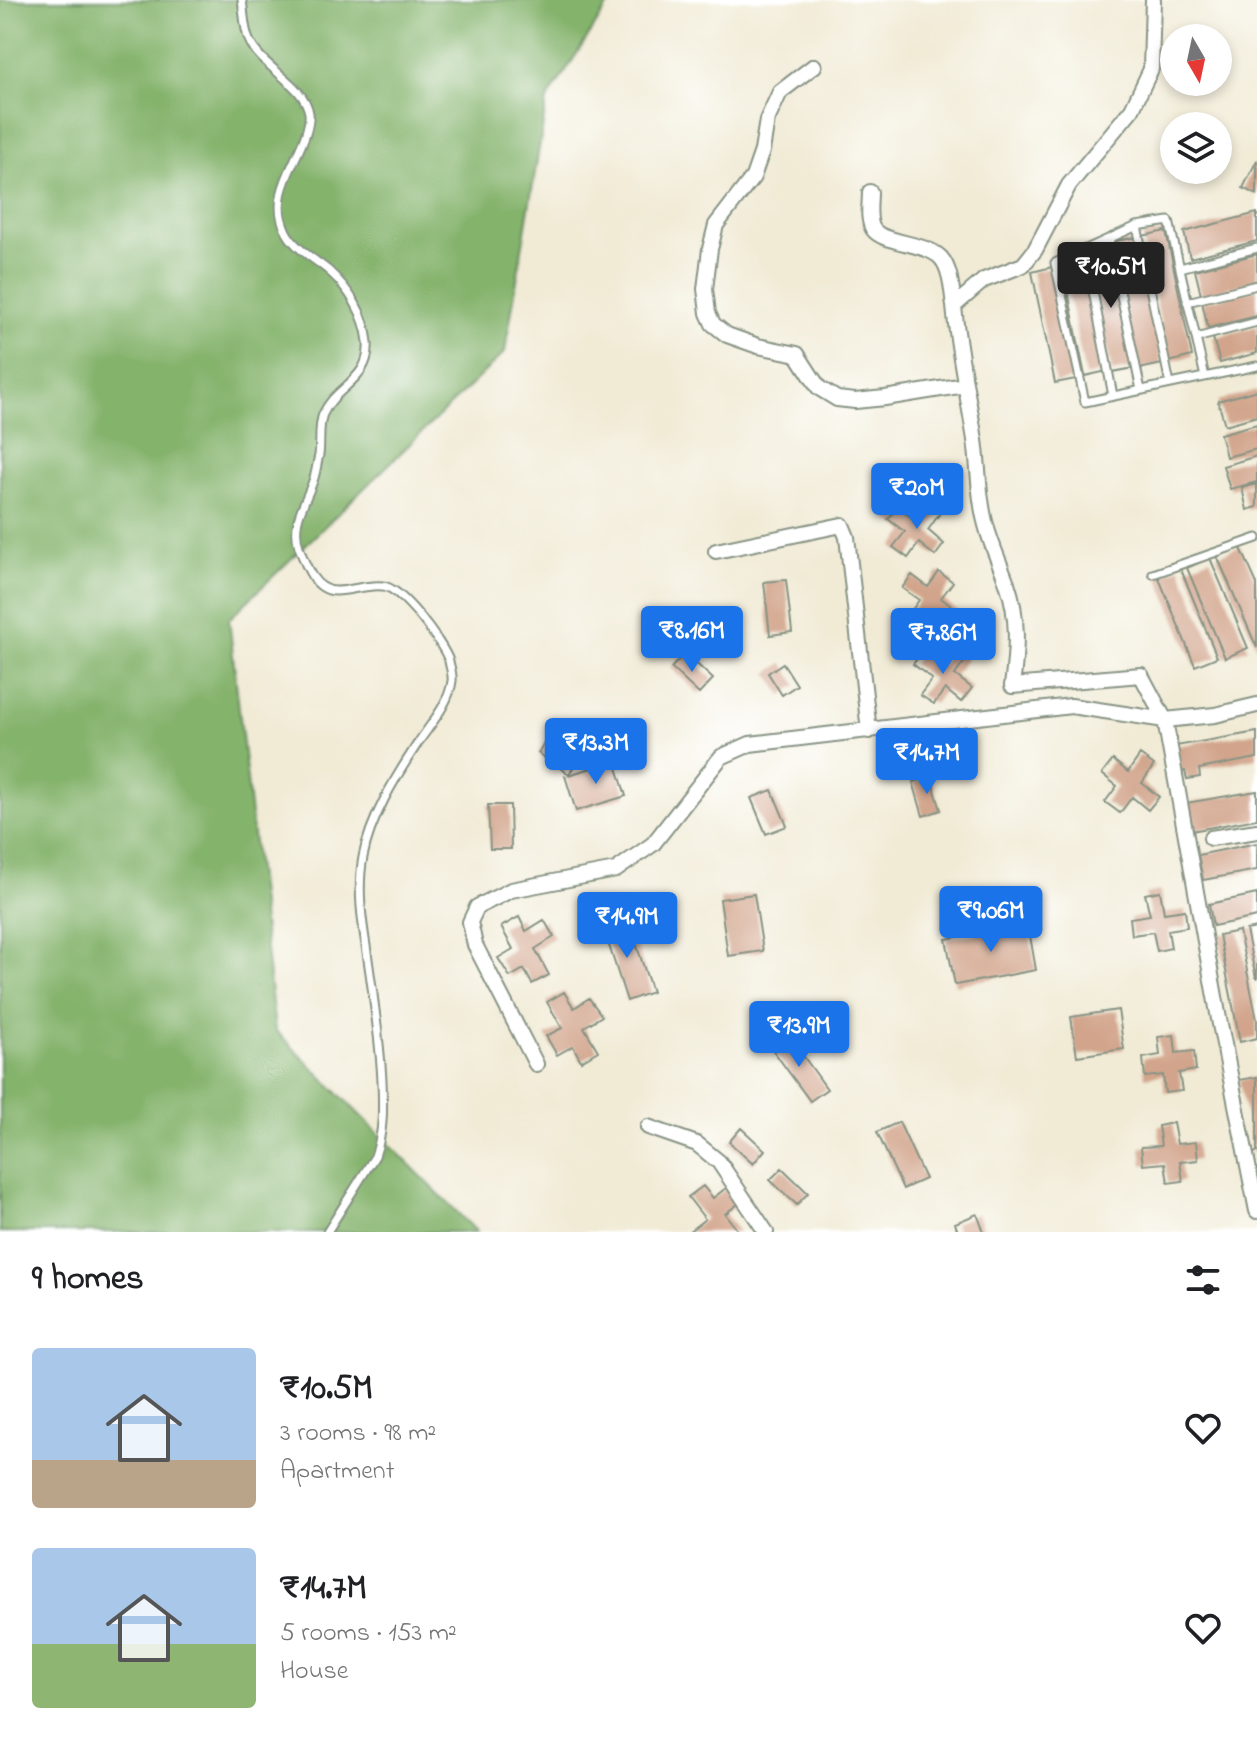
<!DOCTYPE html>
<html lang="en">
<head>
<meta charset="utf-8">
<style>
  body { margin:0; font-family:"Indie Flower",sans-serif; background:#f2f2f2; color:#202124; height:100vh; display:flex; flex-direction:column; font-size:30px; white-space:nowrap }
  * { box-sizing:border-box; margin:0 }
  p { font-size:26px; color:#757577 }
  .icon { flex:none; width:44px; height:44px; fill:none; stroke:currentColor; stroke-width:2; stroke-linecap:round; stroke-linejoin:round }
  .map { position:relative; height:1232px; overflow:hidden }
  .details { display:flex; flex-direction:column; background:#fff; flex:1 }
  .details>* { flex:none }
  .needle { width:52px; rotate:171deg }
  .fabs { position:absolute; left:1160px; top:24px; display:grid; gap:16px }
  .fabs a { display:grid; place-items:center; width:72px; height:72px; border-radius:50%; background:#fff; box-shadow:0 4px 12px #0003; font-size:40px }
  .price { position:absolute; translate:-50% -68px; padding:0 18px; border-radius:8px; background:#1a73e8; color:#fff; font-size:26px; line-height:52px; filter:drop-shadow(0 2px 4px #0008) }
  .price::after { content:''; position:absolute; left:50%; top:48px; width:24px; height:18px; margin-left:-12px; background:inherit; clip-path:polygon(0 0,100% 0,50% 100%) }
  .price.on { background:#222; color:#fff }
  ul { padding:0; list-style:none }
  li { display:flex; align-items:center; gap:24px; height:200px; padding:0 32px }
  li span { display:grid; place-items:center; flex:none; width:224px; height:160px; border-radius:8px; color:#555 }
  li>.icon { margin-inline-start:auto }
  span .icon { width:96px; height:96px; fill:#fffc; stroke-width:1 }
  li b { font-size:34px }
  h2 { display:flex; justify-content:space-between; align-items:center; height:96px; padding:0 32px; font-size:34px }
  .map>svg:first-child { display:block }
</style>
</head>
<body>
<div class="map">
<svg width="1257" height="1232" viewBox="0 0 1257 1232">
  <rect width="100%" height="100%" fill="#fff"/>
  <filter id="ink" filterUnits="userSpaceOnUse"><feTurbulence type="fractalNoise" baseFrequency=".0125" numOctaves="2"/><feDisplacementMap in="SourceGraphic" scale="16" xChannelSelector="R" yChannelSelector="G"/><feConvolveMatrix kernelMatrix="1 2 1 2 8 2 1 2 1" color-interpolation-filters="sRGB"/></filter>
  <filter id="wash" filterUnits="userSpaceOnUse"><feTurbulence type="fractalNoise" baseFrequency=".006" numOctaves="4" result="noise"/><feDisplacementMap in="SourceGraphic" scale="32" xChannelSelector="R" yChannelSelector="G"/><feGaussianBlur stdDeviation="1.8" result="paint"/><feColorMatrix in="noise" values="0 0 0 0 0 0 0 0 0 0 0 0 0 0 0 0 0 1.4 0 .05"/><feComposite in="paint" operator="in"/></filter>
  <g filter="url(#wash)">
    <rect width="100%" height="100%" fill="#f1ebd6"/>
    <path fill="#84b36c" stroke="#527850" stroke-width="2" d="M0 0H616L607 7 547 100 505 352 229 619 275 1030 477 1232H0Z"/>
    <g id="blocks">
      <path fill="#d2a48b" d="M1257 160V195L1243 188Z
        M1257 213V241L1190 258 1184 232Z
        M1166 231 1192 356 1169 362 1142 236Z
        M1136 237 1162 364 1139 369 1112 242Z
        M1110 248 1134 368 1112 372 1088 252Z
        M1257 254V281L1201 295 1195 270Z
        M1052 267 1076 379 1055 383 1032 272Z
        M1086 268 1107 371 1085 376 1064 272Z
        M1257 289V316L1208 328 1202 302Z
        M1257 326V353L1220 363 1213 338Z
        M1257 390V416L1225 425 1218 401Z
        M1257 424V449L1226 457 1220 434Z
        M1257 456V482L1230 489 1223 466Z
        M1257 484V507L1247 510 1242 488Z
        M925 503 940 513 928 530 944 544 935 556 919 543 908 558 893 547 905 532 888 519 898 507 914 519Z
        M1240 546 1257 584V648L1217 556Z
        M1210 558 1248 648 1225 658 1187 568Z
        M1180 567 1217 657 1195 666 1158 576Z
        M939 572 953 582 941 598 959 612 949 625 932 611 921 627 907 617 919 600 902 588 912 575 928 587Z
        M786 580 792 632 770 635 764 582Z
        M954 648 967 658 955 675 972 688 961 702 945 689 934 704 920 695 932 679 913 664 924 650 942 665Z
        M685 653 713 679 699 694 671 668Z
        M783 663 797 685 782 695 768 673Z
        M1257 732V758L1199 769 1200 777 1187 779 1185 771 1181 772 1176 746Z
        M551 734 581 755 569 774 538 753Z
        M1140 755 1154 765 1142 783 1159 797 1148 810 1132 797 1120 813 1105 802 1117 786 1102 774 1113 760 1128 772Z
        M615 761 626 796 576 811 565 776Z
        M931 777 941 810 923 816 913 782Z
        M772 790 787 826 766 834 751 798Z
        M1257 791V819L1191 831 1186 803Z
        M488 805H510L511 849H490Z
        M1257 843V870L1203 880 1198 855Z
        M1160 891 1164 913 1185 910 1187 927 1168 930 1171 948 1157 951 1153 932 1132 935 1130 918 1150 915 1145 894Z
        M754 894 763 951 728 956 720 899Z
        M1257 894V917L1213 926 1209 904Z
        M519 917 526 931 544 920 554 937 535 949 549 975 532 984 524 969 510 977 498 958 513 949 501 927Z
        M628 919 652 992 627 1001 603 927Z
        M1028 924 1036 970 955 985 946 939Z
        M1257 928V978H1256L1246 930Z
        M1239 931 1257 1020V1038L1240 1042 1219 935Z
        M564 992 574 1008 589 998 602 1016 584 1027 598 1051 581 1061 573 1046 557 1055 546 1036 562 1028 547 1002Z
        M1118 1010 1124 1049 1077 1056 1071 1017Z
        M1174 1035 1176 1053 1194 1051 1196 1070 1179 1073 1182 1091 1165 1093 1163 1075 1145 1077 1143 1058 1160 1055 1158 1037Z
        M789 1036 827 1089 810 1101 772 1049Z
        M1257 1077V1152L1253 1153 1239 1080Z
        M899 1122 925 1179 903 1189 877 1132Z
        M1173 1123 1177 1144 1196 1142 1198 1160 1180 1162 1183 1181 1168 1183 1165 1163 1143 1165 1141 1147 1161 1146 1158 1126Z
        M741 1128 765 1150 753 1164 729 1142Z
        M782 1168 808 1193 797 1205 770 1180Z
        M730 1185 742 1201 725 1214 739 1232H688L705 1219 688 1197 703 1186 713 1198Z
        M977 1214 984 1232H958L955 1223Z"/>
    </g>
  </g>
  <g filter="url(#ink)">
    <use href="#blocks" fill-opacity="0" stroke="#889485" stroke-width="2"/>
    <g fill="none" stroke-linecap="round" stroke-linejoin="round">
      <defs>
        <path id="lane" d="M242 0C244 12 244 29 249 40 261 68 304 83 309 113 310 120 308 126 306 133 296 165 269 194 285 229 293 248 315 259 329 271 349 289 365 314 368 342 371 380 336 385 323 414 318 426 321 442 319 455 317 463 316 473 313 481 305 504 291 521 299 547 305 564 314 591 336 591 351 591 367 584 383 586 401 587 443 643 449 661 450 667 453 675 452 681 449 705 428 727 416 746 395 778 370 819 363 857 357 889 362 921 367 952 373 995 380 1038 382 1081 383 1107 384 1131 375 1156L327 1232
          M1137 226 1170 384
          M1109 239 1141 390
          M1085 249 1113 396
          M1180 268 1257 248
          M1187 302 1257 285
          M1196 338 1257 322
          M1205 377 1169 221 1137 226 1055 263 1085 402 1257 366
          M1153 574 1257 538"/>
        <path id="street" d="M1153 0 1151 69 1132 109 1069 185 1035 250 1023 265 984 280 954 306C958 351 968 395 975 440 979 467 978 498 986 525 991 545 1000 563 1007 583 1019 618 1017 649 1012 686L1141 675 1165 720 1219 1019 1257 1211
          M814 66 780 92 767 120 762 151 753 177 716 225 710 249 705 289 708 313 713 324 727 335 758 346 797 354 819 388 837 399 855 401 885 398 965 385
          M870 192C870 203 867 219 873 229 883 244 926 242 941 258 951 269 952 292 954 306
          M716 551 842 525 847 537 869 731
          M1211 838 1257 831
          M536 1064 475 945 470 922 477 907 511 890 616 870 653 844 721 757 750 744 1071 706 1165 720 1215 715 1257 705
          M648 1127 697 1144 719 1162 766 1232"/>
      </defs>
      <use href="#lane" stroke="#889485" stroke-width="11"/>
      <use href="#street" stroke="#889485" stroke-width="18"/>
      <use href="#lane" stroke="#fff" stroke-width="7"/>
      <use href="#street" stroke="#fff" stroke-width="14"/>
    </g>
  </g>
</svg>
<div class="fabs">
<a><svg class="needle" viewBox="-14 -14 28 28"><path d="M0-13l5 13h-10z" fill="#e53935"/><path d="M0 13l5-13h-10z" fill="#757577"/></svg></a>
<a><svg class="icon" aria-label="layers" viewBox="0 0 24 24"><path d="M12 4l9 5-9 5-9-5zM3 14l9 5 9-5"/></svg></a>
</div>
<b class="price on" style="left:1111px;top:310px">₹10.5M</b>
<b class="price" style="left:917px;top:531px">₹20M</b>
<b class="price" style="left:692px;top:674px">₹8.16M</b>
<b class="price" style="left:943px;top:676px">₹7.86M</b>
<b class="price" style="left:596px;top:786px">₹13.3M</b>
<b class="price" style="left:927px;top:796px">₹14.7M</b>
<b class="price" style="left:991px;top:954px">₹9.06M</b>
<b class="price" style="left:627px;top:960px">₹14.9M</b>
<b class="price" style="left:799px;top:1069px">₹13.9M</b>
</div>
<section class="details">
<h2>9 homes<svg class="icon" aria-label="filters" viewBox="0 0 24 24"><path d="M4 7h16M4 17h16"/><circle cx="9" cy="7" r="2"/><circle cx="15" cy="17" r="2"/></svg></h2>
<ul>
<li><span style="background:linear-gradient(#a9c7e8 70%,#b9a48a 0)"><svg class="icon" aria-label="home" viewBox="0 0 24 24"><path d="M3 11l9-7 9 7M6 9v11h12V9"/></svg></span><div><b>₹10.5M</b><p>3 rooms · 98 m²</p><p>Apartment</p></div><svg class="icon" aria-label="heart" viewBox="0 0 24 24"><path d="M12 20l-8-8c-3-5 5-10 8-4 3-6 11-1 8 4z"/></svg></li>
<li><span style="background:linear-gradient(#a9c7e8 60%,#8fb573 0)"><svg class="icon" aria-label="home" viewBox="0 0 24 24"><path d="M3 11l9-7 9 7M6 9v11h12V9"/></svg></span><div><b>₹14.7M</b><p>5 rooms · 153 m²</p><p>House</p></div><svg class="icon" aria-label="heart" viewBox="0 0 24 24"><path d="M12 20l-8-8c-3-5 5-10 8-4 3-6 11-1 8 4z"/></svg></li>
</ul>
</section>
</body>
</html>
